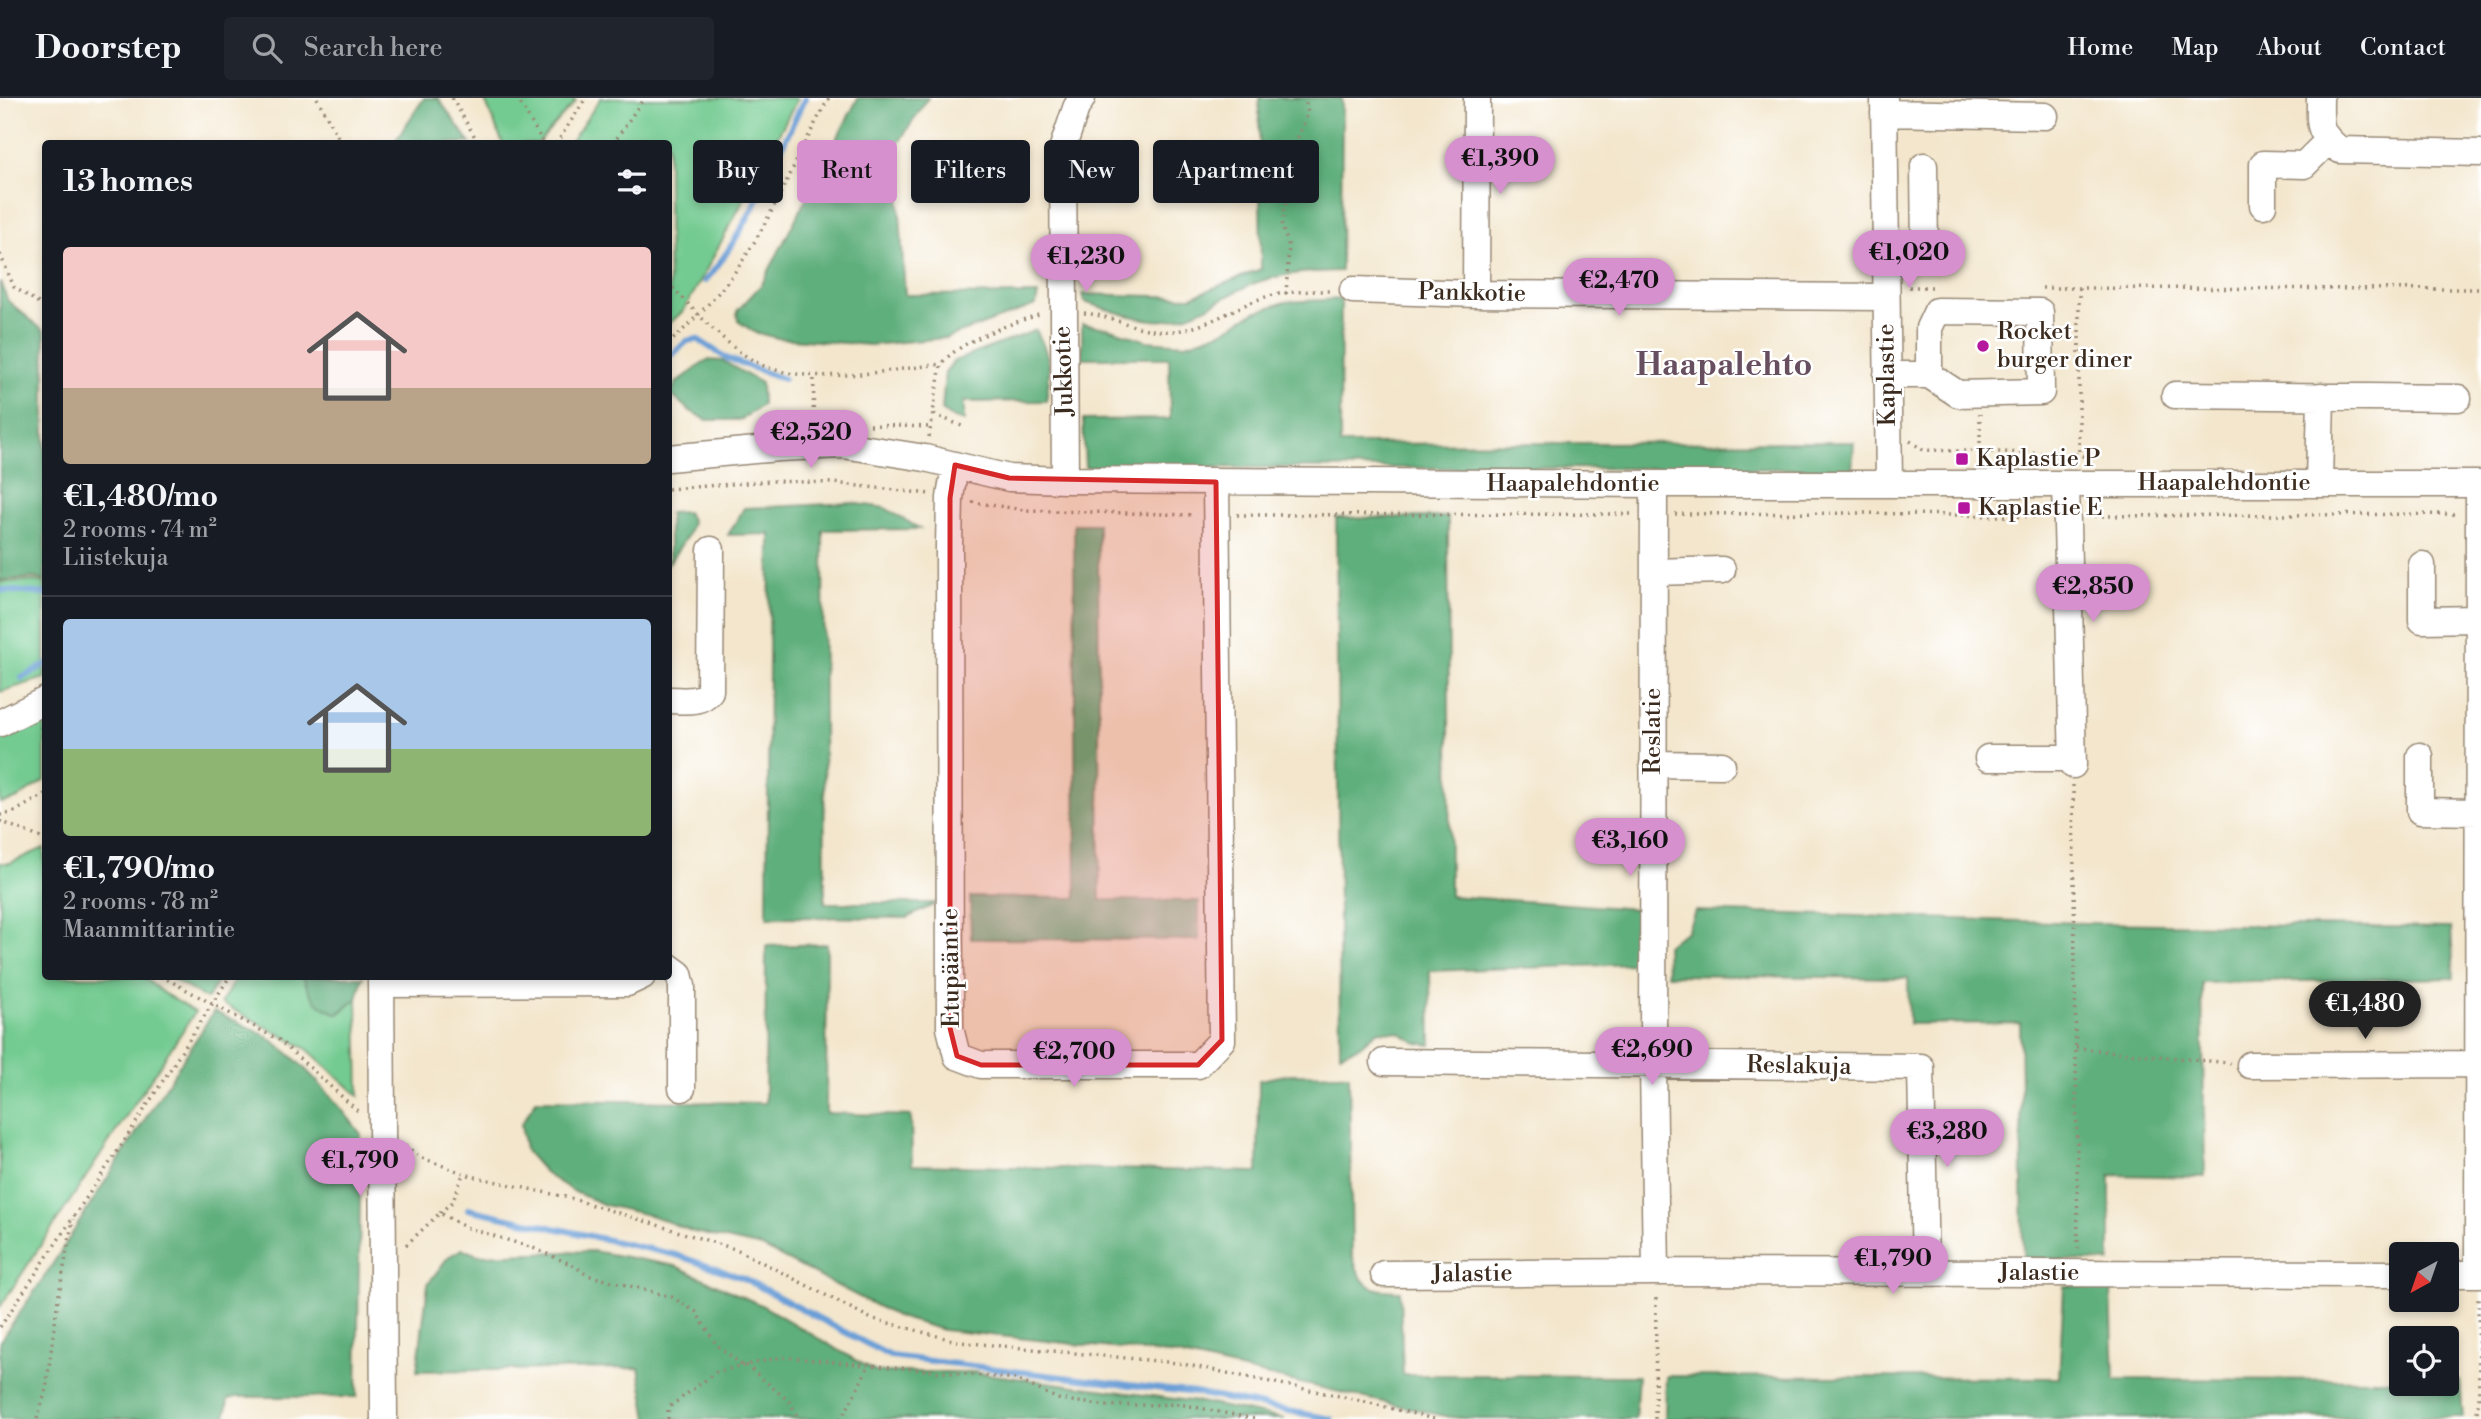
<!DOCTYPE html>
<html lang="en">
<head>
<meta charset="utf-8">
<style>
  body { margin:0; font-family:"Libre Bodoni",serif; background:#20242c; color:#f1f3f6; height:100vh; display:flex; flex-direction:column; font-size:26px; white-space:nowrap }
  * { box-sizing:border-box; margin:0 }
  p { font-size:23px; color:#9ea1a6 }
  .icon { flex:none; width:38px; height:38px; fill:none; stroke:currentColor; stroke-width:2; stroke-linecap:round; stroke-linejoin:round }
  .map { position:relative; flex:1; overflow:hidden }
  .sheet { position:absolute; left:42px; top:42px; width:630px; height:840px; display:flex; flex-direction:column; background:#171b24; border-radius:7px; box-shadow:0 4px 10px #0003 }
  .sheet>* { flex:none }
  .top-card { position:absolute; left:693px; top:42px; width:665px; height:63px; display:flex; gap:14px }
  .needle { width:46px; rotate:220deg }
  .buttons { position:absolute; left:2389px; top:1144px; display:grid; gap:14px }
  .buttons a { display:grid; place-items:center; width:70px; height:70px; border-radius:7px; background:#171b24; box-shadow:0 4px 10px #0003; font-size:35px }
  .price { position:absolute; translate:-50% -60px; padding:0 16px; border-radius:24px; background:#d690ce; color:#111; font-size:23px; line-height:46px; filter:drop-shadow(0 2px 4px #0008) }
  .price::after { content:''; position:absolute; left:50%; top:42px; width:21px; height:16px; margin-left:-10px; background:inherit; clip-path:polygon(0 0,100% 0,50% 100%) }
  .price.on { background:#222; color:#fff }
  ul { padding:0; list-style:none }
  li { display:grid; align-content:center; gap:14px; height:371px; padding:0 21px }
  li+li { border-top:2px solid #363941 }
  li span { display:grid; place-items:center; height:217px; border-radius:7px; color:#555 }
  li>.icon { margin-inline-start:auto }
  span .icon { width:126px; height:126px; fill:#fffc; stroke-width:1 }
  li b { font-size:30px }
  h2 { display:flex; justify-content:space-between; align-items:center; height:84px; padding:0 21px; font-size:30px }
  .tag { padding:0 24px; border-radius:7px; background:#171b24; box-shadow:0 4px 10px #0003; font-size:24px; line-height:63px }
  .tag.on { background:#d690ce; color:#111 }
  header { display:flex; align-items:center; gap:42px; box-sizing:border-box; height:98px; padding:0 35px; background:#171b24; border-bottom:2px solid #363941 }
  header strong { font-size:33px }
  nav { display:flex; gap:38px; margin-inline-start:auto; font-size:24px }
  .search { width:490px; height:63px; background:#20242c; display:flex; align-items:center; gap:18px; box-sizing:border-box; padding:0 24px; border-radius:7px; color:#9ea1a6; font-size:26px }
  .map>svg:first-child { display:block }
</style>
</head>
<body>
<header>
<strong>Doorstep</strong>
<div class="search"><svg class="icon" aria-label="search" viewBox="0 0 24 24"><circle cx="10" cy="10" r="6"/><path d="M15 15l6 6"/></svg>Search here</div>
<nav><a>Home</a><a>Map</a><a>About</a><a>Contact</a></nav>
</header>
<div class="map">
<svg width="2481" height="1321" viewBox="0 0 2481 1321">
  <rect width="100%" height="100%" fill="#fff"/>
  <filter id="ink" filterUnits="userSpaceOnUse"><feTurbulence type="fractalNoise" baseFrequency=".0143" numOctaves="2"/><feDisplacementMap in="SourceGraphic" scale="14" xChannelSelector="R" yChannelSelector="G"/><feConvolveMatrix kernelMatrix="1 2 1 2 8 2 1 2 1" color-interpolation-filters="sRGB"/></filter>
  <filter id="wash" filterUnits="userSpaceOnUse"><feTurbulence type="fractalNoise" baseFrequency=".00686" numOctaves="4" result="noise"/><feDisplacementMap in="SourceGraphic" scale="28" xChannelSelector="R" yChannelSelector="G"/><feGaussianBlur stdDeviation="1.57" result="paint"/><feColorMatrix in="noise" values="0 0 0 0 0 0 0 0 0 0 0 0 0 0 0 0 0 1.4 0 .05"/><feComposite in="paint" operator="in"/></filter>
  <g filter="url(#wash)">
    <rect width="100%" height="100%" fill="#f3e6cc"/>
    <path fill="#73cb91" stroke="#577a58" stroke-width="2" d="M484 0H570L576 3 538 45 503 46Z
      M601 0H798L696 191 683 213 669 226 668 46 570 45Z
      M35 483 45 485V580L0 594V484Z
      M45 613V682L16 701 0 705V639Z
      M44 750 46 878 143 879 162 894 195 914 0 1209V765H10Z
      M237 878 304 879 306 887 338 916 357 901 359 998 307 951 221 905Z
      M169 879H220L207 901Z"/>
    <path fill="#5eaf7b" stroke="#4c6c4c" stroke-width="2" d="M424 0H438L470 45H394Z
      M858 0H928L896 49 905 197 1038 196 1036 207 946 240 870 247 777 240 754 234 738 223 737 213 762 186Z
      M1259 0H1342L1341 173C1314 174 1288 174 1261 183 1229 193 1202 218 1167 222 1143 225 1108 211 1084 204L1082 196 1191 199 1261 171Z
      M0 183 8 203 45 234V483L35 480 0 482Z
      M1341 201 1340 346 1854 344 1852 371 1085 369 1083 322 1170 321 1169 260H1082V226L1108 230 1147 243 1186 246 1221 234 1255 214 1285 204Z
      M1036 232C1052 262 1051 270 1046 303L964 304V323L951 319 942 312 945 274 954 263Z
      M707 262 723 263 761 285 762 307 741 322H707L690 313 671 297 675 286Z
      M852 405 885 410 920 431 823 432 825 805H937L907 820 767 819 770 436 728 437 744 410Z
      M687 414 692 424 687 438 669 465V415Z
      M1448 419 1450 798 1637 811 1634 866 1430 873 1431 947 1417 945 1398 934 1377 933 1360 948 1340 956 1336 420Z
      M1074 426H1098L1100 802 1199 803V842L971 841 970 799 1076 800Z
      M1695 813 2088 825 2451 830 2454 880 2202 885 2205 1079 2110 1077V1164L2023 1160 2020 925 1909 926 1908 880 1667 877 1666 847 1687 833Z
      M827 846 826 1015 911 1018 912 1067 1258 1074 1259 982 1291 976 1349 977 1352 1157C1363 1189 1366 1192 1400 1193L1403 1277 1638 1278 1635 1321H1479L1449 1319 1178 1257 943 1232 898 1219 762 1149 694 1134 653 1118 605 1107 575 1094 546 1076 525 1052 521 1027 536 1002 765 1005 766 848Z
      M304 879V878L363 879 357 901 338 916C319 909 309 899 304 879Z
      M214 913C232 923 255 930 272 942 306 967 336 1003 361 1036L357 1299H237L228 1301 225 1321H0V1243L43 1181Z
      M462 1151 478 1157 593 1153 676 1168 763 1208 876 1274H971L1205 1305 1285 1321H648L639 1270 417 1273 428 1186 448 1159Z
      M2064 1188 2111 1189 2114 1281 2401 1282V1286H2446L2447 1283H2460L2463 1319 1665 1321 1666 1278 2059 1280Z"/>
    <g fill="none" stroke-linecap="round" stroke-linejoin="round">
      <path stroke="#6a9fd7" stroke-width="6" d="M705 183C748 135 776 58 805 0
        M672 257 687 243 697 241 728 261 784 281
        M0 492 46 496
        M22 580 46 566
        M468 1111 676 1157 743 1180 890 1258 1195 1295 1331 1321"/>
    </g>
  </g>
  <g filter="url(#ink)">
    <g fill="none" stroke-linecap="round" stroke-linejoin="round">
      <defs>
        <path id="minor" d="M1884 0 1889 385
          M2320 0C2320 27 2317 34 2340 52L2481 55
          M1884 15 2045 18
          M1924 68 1925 154
          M2263 107V66L2304 67 2328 43
          M1353 192 1476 196 1886 199
          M1476 196 1477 0
          M1887 277H1929L1958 296 2041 294 2040 214 1937 213 1929 230V277
          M2175 297 2458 300
          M668 360 778 350 843 347 925 360 1009 380 1065 382 1654 386H2481
          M955 367 950 400 949 448 950 930 957 958 981 967H1198L1222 942 1216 384
          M1065 382 1063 49 1076 10 1082 0
          M2319 385 2321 298
          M1654 386 1653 966 1656 1174
          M2066 386 2073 667
          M2422 467V522L2478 521
          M1654 474 1722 472
          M668 602C684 602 700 606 710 593L711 452
          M0 625 46 602
          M2420 658V713L2478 714
          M1988 660H2072
          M1653 666 1722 667
          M668 868 679 876 682 888V990
          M381 878 384 1321
          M381 886 627 885 642 878
          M1384 964 1921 969 1925 1174
          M2250 967 2481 966
          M1384 1176 1656 1174 2401 1176
          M2446 1176H2481
          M2478 1176 2479 386"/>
      </defs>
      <use href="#minor" stroke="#978875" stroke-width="29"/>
      <path stroke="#978875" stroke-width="3.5" stroke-dasharray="2 5" stroke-linecap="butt" d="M317 0 338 39V46
        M452 0 479 46
        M517 0 544 46
        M556 46 586 0
        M613 46 644 0
        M0 156 14 189 46 210
        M668 185C694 211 724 247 756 264 801 290 890 272 941 266
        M1909 189H1936
        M2042 190 2481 191
        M2079 190V356
        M1286 196 1289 149 1282 128 1285 109 1294 89 1292 53 1308 15 1305 0
        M1084 215C1114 218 1143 236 1174 233 1209 230 1236 207 1269 198 1290 193 1312 193 1333 193
        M668 246C693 223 717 199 737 171 774 118 797 56 829 0
        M934 316 964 329
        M813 325 814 278
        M870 327 931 329
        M929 339 941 266C959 243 1014 224 1042 216
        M1910 343 1923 352 2079 356 2090 362
        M1980 352V316
        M668 391 771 383 833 385 930 396
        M972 404 1024 412 1194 417
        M1675 416 1862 415 2045 419
        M1237 417 1632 416
        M2088 418 2458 416
        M2073 687 2078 1152
        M0 717 12 715 46 696
        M0 723 39 739 46 745
        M161 878 279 942 360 1015
        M2076 950 2230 965
        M405 1048 422 1060 471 1078 570 1100 738 1152 870 1220 960 1244 1178 1265 1354 1301 1434 1321
        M440 1115 453 1103 463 1076
        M406 1147 440 1115 465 1129 533 1150 575 1168 587 1177 672 1199 696 1214 716 1246 743 1268
        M0 1229 123 1045 230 878
        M746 1267 790 1304 799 1321
        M37 1321 46 1292 58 1201 73 1121
        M668 1321V1310L716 1274 782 1259 1016 1281 1058 1301 1108 1308 1179 1306 1255 1321
        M840 1321C852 1305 859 1287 868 1269
        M1655 1321 1656 1197
        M2476 1321 2479 1299 2478 1198"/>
      <use href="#minor" stroke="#fff" stroke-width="26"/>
    </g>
  </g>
  <path fill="#d62828" fill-opacity="0.2" stroke="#d62828" stroke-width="5" stroke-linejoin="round" d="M955 367 1009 380 1216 384 1222 942 1198 967H981L957 958 950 930V400Z"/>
  <g fill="#b5179e" stroke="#fff" stroke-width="2.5">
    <circle cx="1983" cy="248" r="7"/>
    <rect x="1955" y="354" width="14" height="14" rx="3.5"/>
    <rect x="1957" y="403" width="14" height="14" rx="3.5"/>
  </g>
  <g text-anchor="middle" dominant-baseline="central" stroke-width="5" stroke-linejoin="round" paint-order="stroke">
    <g font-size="24" fill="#3b2a1e" stroke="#fff">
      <text transform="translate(1472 195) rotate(1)">Pankkotie</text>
      <text transform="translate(1064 273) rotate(-92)">Jukkotie</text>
      <text transform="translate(1887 277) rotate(-91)">Kaplastie</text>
      <text x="2224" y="385">Haapalehdontie</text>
      <text x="1573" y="386">Haapalehdontie</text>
      <text transform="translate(1653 633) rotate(-90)">Reslatie</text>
      <text transform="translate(951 870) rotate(-91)">Etupääntie</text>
      <text transform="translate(1799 968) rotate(1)">Reslakuja</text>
      <text x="2039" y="1175">Jalastie</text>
      <text transform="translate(1472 1176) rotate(-1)">Jalastie</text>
    </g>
    <g font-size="24" fill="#3b2a1e" stroke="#fff" text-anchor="start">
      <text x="1997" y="234">Rocket<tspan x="1997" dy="28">burger diner</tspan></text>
      <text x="1976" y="361">Kaplastie P</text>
      <text x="1978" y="410">Kaplastie E</text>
    </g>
    <g font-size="32" font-weight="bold" fill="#684f60" stroke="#fff">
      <text x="1724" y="267">Haapalehto</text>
    </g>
  </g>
</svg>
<div class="buttons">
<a><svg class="needle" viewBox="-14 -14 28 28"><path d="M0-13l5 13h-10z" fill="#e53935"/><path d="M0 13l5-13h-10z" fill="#9ea1a6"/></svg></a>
<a><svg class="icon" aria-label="locate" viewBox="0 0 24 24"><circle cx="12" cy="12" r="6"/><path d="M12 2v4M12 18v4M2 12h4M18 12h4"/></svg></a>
</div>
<b class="price" style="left:1500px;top:98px">€1,390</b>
<b class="price" style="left:1909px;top:192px">€1,020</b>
<b class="price" style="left:1086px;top:196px">€1,230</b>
<b class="price" style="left:1619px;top:220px">€2,470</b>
<b class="price" style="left:811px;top:372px">€2,520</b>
<b class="price" style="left:2093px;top:526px">€2,850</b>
<b class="price" style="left:1630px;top:780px">€3,160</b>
<b class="price on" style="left:2365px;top:943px">€1,480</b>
<b class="price" style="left:1652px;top:989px">€2,690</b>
<b class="price" style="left:1074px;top:991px">€2,700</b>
<b class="price" style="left:1947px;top:1071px">€3,280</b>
<b class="price" style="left:360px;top:1100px">€1,790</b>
<b class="price" style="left:1893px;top:1198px">€1,790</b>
<div class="top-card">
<a class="tag">Buy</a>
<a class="tag on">Rent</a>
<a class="tag">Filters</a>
<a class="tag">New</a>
<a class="tag">Apartment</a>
</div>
<section class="sheet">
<h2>13 homes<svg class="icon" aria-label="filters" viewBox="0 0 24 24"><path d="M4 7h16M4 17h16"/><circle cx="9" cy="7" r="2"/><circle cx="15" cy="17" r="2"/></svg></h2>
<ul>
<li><span style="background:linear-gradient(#f6c9c9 65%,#b9a48a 0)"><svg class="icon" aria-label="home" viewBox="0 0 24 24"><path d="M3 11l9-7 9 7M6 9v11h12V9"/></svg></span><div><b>€1,480/mo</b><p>2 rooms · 74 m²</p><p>Liistekuja</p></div></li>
<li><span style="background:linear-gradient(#a9c7e8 60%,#8fb573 0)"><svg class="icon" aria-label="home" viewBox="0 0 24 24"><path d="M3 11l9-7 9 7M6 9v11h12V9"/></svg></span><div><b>€1,790/mo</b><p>2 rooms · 78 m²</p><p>Maanmittarintie</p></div></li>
</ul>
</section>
</div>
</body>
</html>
